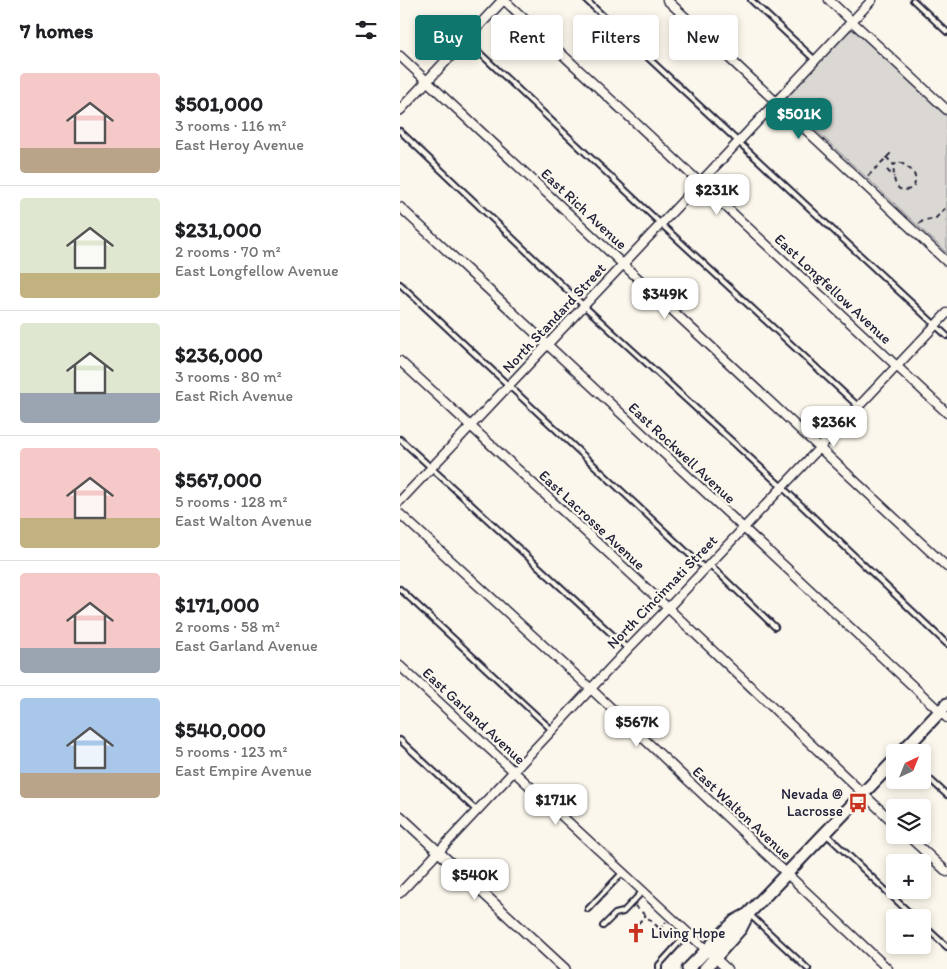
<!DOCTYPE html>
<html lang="en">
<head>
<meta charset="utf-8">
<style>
  body { margin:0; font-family:Itim,sans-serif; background:#f6f6f6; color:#202124; height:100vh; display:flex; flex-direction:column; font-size:19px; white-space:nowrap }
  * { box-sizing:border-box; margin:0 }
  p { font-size:16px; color:#757577 }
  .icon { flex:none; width:28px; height:28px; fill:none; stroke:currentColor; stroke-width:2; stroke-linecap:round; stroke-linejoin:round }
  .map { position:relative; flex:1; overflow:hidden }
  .sheet { display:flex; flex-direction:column; background:#fff; width:400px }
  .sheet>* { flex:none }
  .top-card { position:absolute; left:15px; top:15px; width:456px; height:45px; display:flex; gap:10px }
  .needle { width:32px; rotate:43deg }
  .tools { position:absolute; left:486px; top:744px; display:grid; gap:10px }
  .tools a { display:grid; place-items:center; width:45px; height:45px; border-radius:5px; background:#fff; box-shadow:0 2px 8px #0003; font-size:25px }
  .price { position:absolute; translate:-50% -42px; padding:0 11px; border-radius:10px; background:#fff; color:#222; font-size:16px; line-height:32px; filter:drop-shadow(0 1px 2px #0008) }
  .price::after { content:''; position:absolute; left:50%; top:30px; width:15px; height:11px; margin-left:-8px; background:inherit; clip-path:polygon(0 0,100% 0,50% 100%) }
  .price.active { background:#0f766e; color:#fff }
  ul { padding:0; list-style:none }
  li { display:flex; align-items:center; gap:15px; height:125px; padding:0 20px }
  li+li { border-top:1px solid #e0e0e0 }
  li span { display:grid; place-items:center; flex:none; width:140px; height:100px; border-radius:5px; color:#555 }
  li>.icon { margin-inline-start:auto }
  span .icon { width:60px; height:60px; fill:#fffc; stroke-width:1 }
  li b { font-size:21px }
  h2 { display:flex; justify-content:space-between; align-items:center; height:60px; padding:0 20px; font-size:21px }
  .pill { padding:0 18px; border-radius:5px; background:#fff; box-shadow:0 2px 8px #0003; font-size:18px; line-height:45px }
  .pill.active { background:#0f766e; color:#fff }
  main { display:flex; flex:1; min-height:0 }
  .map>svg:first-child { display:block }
</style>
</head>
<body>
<main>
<section class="sheet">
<h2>7 homes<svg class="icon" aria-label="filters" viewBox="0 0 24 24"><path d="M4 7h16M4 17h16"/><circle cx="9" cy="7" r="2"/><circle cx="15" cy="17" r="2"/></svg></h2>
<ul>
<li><span style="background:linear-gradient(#f6c9c9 75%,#b9a48a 0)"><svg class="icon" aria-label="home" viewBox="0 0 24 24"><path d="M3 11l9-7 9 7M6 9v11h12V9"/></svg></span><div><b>$501,000</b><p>3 rooms · 116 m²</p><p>East Heroy Avenue</p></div></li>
<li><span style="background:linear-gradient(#dfe7d0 75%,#c2b280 0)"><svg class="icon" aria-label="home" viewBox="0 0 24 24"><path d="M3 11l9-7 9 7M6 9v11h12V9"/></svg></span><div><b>$231,000</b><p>2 rooms · 70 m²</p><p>East Longfellow Avenue</p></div></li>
<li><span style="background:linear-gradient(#dfe7d0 70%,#9aa5b1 0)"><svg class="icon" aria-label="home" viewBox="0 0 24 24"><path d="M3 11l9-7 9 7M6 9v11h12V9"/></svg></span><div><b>$236,000</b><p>3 rooms · 80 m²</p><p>East Rich Avenue</p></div></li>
<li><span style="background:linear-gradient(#f6c9c9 70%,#c2b280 0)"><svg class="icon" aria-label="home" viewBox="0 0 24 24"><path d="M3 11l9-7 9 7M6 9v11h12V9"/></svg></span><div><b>$567,000</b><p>5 rooms · 128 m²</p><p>East Walton Avenue</p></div></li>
<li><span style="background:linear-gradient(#f6c9c9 75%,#9aa5b1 0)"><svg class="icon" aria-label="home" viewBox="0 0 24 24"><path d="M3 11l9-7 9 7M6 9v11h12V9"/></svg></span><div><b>$171,000</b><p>2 rooms · 58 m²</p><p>East Garland Avenue</p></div></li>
<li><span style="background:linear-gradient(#a9c7e8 75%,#b9a48a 0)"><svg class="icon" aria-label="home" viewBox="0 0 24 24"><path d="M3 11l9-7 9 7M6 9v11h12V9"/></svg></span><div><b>$540,000</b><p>5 rooms · 123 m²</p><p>East Empire Avenue</p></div></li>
</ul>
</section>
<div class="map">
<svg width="547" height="969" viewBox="0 0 547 969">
  <rect width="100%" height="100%" fill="#fbf7ec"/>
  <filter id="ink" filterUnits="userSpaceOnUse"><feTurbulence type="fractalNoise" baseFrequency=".02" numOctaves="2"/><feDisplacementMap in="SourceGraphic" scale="10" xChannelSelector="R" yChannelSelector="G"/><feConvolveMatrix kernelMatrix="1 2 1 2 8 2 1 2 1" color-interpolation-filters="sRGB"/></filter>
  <g filter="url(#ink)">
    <path fill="#dbd8d3" stroke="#7e7d87" d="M452 30 456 32 547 117V253L387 103V97L448 32Z"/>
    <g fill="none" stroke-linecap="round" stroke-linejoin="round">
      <defs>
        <path id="service" d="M186 0 547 336
          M351 0 415 60
          M513 0 547 32
          M66 40 261 224 459 407
          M0 131 184 306 382 487 547 644
          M0 284 304 568
          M0 439 228 649
          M309 564 375 627
          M0 589 152 730
          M0 740 77 811
          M522 772 547 795
          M427 835 515 918
          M188 909 223 872
          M349 914 408 969
          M522 924 547 947
          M203 926 215 914 223 912 242 892
          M259 969V965L288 933"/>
        <path id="minor" d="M104 0 547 413
          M267 0 547 262
          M429 0 547 110
          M0 56 547 567
          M0 207 547 718
          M0 361 268 608 495 824
          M0 501 472 0
          M0 514 191 689 488 969
          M0 666 327 969
          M507 835 547 872
          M0 893 228 649 268 608 547 313"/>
        <path id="tertiary" d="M0 110 103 0
          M0 816 165 969"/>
        <path id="primary" d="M502 752 547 704
          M288 969 335 921 348 914
          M305 969 341 928 348 914 495 760"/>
      </defs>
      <use href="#service" stroke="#22223b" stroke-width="8"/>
      <use href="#minor" stroke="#22223b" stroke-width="11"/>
      <use href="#tertiary" stroke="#22223b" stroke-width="12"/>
      <use href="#primary" stroke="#22223b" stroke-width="15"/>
      <path stroke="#22223b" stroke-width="2" stroke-dasharray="5 4" stroke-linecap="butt" d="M486 157 494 165 499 162C510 168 520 174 513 188 494 196 493 179 494 165
        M487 170 494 177
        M468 176 491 153
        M519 224 524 220 535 219 547 206
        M235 906 272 940
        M232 930 246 915
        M259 930 266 922"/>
      <use href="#service" stroke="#fbf7ec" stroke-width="4"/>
      <use href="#minor" stroke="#fbf7ec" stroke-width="8"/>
      <use href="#tertiary" stroke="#fbf7ec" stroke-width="9"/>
      <use href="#primary" stroke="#fbf7ec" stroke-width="11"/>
    </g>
  </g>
  <defs>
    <symbol id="bus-bare" viewBox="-9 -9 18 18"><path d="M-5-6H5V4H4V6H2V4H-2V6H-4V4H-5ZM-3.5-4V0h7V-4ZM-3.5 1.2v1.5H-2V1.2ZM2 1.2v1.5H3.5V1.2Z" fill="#c8321e" stroke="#fbf7ec" stroke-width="2.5" paint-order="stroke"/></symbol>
    <symbol id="church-bare" viewBox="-9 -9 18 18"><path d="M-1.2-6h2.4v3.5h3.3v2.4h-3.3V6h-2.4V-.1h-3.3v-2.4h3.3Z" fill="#c8321e" stroke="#fbf7ec" stroke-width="2.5" paint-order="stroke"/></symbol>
  </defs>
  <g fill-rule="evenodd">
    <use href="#bus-bare" x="444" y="789" width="28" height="28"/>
    <use href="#church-bare" x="222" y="919" width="28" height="28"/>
  </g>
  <g text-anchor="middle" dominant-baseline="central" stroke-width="4.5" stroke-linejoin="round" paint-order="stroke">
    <g font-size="15" fill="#22223b" stroke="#fbf7ec">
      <text transform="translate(184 209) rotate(43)">East Rich Avenue</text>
      <text transform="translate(433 289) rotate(43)">East Longfellow Avenue</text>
      <text transform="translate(154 318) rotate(-47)">North Standard Street</text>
      <text transform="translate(282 453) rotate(43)">East Rockwell Avenue</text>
      <text transform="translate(192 520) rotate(43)">East Lacrosse Avenue</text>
      <text transform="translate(262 592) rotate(-46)">North Cincinnati Street</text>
      <text transform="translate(74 716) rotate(43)">East Garland Avenue</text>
      <text transform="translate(342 813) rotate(43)">East Walton Avenue</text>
    </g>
    <g font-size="15" fill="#22223b" stroke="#fbf7ec" text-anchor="end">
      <text x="443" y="794">Nevada @<tspan x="443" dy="17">Lacrosse</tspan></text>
      <text x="251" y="933" text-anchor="start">Living Hope</text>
    </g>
  </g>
</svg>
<div class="tools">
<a><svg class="needle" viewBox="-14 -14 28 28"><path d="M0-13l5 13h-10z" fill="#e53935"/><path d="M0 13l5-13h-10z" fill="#757577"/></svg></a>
<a><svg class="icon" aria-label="layers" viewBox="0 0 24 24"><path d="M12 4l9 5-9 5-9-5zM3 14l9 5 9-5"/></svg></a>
<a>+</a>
<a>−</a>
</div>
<b class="price active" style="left:399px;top:140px">$501K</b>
<b class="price" style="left:317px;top:216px">$231K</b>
<b class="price" style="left:265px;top:320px">$349K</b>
<b class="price" style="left:434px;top:448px">$236K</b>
<b class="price" style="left:237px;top:748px">$567K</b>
<b class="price" style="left:156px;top:826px">$171K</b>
<b class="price" style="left:75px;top:901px">$540K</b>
<div class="top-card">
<a class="pill active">Buy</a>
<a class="pill">Rent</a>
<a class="pill">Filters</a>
<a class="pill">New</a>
</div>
</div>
</main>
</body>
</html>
